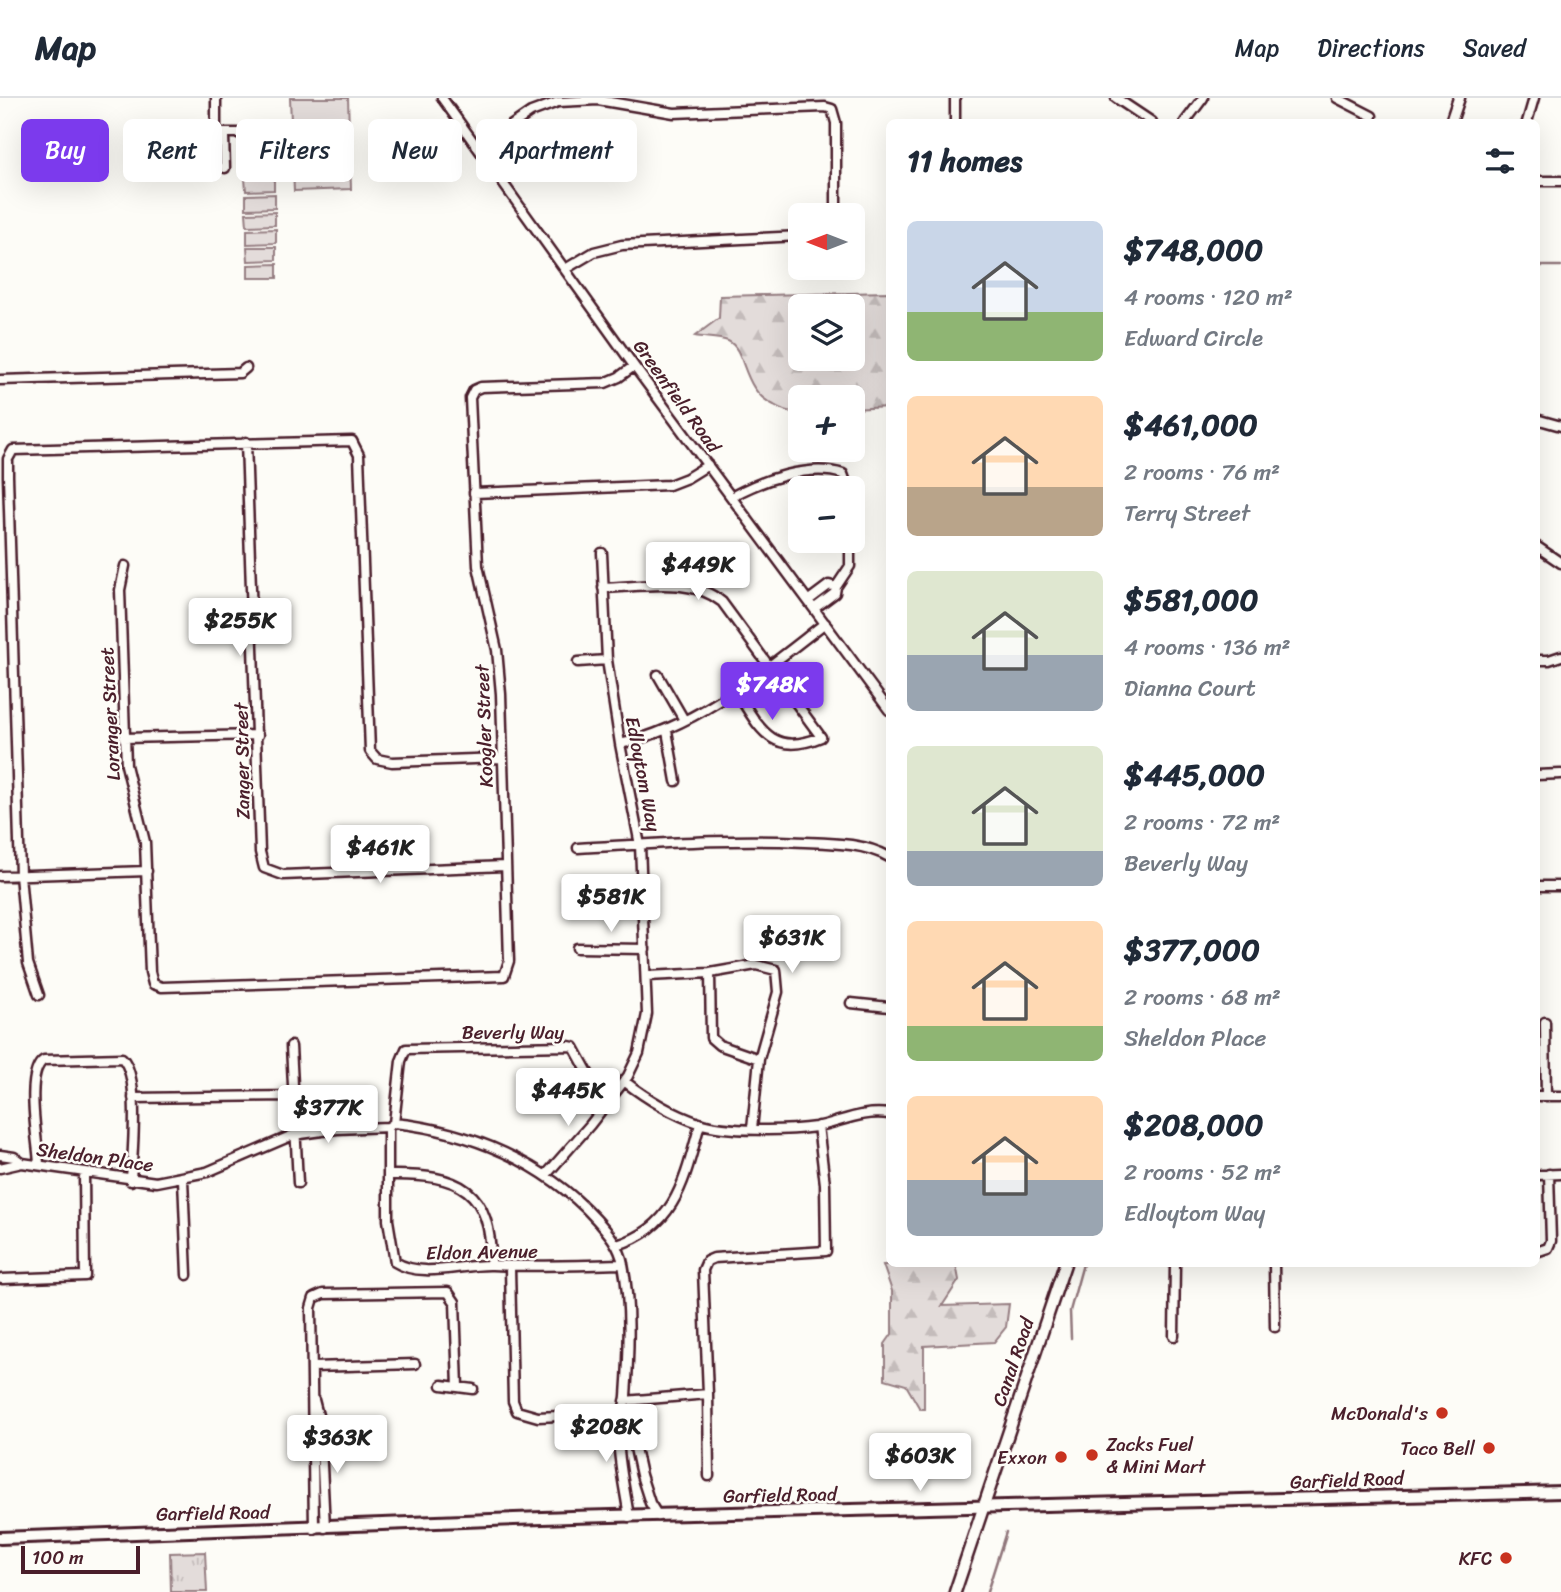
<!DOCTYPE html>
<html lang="en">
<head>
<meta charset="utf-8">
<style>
  body { margin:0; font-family:Sriracha,sans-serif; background:#f6f6f7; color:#1f2937; height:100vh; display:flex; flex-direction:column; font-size:26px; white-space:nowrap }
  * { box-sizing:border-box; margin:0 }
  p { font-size:23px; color:#747a83 }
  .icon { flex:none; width:38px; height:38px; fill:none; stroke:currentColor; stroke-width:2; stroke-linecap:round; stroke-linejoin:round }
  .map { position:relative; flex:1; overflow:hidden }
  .side { position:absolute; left:886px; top:21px; width:654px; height:1148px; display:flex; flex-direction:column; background:#fff; border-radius:10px; box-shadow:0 7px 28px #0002 }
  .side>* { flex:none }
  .guide { position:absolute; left:21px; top:21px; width:665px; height:63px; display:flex; gap:14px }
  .needle { width:46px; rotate:270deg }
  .controls { position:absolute; left:788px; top:105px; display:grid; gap:14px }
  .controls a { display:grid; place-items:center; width:77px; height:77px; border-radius:10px; background:#fff; box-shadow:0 7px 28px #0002; font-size:35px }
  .scale { position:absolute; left:21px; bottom:18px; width:119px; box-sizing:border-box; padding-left:7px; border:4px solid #4a1f2b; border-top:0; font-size:19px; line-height:24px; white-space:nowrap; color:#4a1f2b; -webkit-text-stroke:5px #fdfcf7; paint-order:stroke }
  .price { position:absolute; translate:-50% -60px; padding:0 16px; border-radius:7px; background:#fff; color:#222; font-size:23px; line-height:46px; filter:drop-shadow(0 2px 4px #0008) }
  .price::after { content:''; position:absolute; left:50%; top:42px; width:21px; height:16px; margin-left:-10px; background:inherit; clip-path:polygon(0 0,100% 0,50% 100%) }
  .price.active { background:#7c3aed; color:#fff }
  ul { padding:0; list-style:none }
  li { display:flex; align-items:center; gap:21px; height:175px; padding:0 21px }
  li span { display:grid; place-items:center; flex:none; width:196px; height:140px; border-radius:10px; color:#555 }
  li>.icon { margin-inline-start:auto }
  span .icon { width:84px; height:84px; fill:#fffc; stroke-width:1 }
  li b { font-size:30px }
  h2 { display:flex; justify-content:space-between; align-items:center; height:84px; padding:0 21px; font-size:30px }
  .tag { padding:0 24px; border-radius:10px; background:#fff; box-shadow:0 7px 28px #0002; font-size:24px; line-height:63px }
  .tag.active { background:#7c3aed; color:#fff }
  header { display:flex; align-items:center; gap:42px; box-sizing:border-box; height:98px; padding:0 35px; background:#fff; border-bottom:2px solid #e0e1e3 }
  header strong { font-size:33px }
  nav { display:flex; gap:38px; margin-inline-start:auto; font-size:24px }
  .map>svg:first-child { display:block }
</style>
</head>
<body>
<header>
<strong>Map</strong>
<nav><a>Map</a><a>Directions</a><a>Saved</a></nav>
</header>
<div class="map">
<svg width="1561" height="1494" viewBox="0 0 1561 1494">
  <defs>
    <pattern id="grass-tufts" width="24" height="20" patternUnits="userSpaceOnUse" patternTransform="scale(1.75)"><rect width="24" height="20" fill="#e3dcda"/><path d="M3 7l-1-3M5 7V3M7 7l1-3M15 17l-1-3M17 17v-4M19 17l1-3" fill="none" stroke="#c4bcbb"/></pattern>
    <pattern id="forest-firs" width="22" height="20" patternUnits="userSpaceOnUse" patternTransform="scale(1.75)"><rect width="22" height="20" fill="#e3dcda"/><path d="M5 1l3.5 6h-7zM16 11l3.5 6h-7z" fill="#c4bcbb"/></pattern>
  </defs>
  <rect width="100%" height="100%" fill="#fdfcf7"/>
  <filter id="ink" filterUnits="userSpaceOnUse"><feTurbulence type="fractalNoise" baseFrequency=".0143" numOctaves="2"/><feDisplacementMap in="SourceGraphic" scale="14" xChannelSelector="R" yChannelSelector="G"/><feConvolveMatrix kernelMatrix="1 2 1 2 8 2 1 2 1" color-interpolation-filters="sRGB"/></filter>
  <g filter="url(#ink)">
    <path fill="url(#grass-tufts)" stroke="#967e82" stroke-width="2" d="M205 1454 207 1494H171L170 1455Z"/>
    <path fill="url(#forest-firs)" stroke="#967e82" stroke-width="2" fill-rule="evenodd" d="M889 194V309L852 311V299H800V314C789 315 783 312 774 307 741 292 747 252 728 243 719 239 705 240 695 238L719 220 720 198ZM800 208H852V261H800Z
      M956 1166 959 1182 942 1208 1009 1206 1006 1229 994 1244 924 1248V1311H920L906 1287 885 1281V1246L892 1236V1193L883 1167Z"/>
    <path fill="#e3dcda" stroke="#967e82" stroke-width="2" d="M290 0H348L351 91 294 93Z
      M273 44V58H244V45Z
      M273 61 274 75 245 76V62Z
      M274 79V92L246 93 245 80Z
      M275 96V110L246 111V97Z
      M275 114V127L247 128 246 115Z
      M276 131V145L247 146V132Z
      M247 149H276V162L248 163Z
      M277 166V180H248V167Z"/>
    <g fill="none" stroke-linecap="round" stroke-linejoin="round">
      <path stroke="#91777b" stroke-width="2.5" d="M1536 168H1561
        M1071 1240 1070 1213 1083 1166
        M987 1494 1006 1434"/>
      <defs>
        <path id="minor" d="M216 0V32L224 38 225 70
          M442 0 634 268 889 612
          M1116 0 1152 24
          M1337 0 1372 18
          M955 24V0
          M1185 24 1203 0
          M1527 24 1534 0
          M220 35H237
          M478 50 531 14 558 4 598 2 674 15 825 9 832 11 836 25V117
          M1536 83H1561
          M567 170 594 154 622 147 800 138
          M0 282 240 275 246 270
          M1536 321 1561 328
          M246 344 260 754 264 770 283 777 505 768
          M474 395 669 387 687 380 708 367
          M733 398C762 382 810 365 843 376L848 390
          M1536 448 1561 465
          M125 468 120 492 126 667 145 744 150 874 153 886 162 889 504 878 509 863 501 596 497 552 478 468 470 300 474 292 481 289 605 285 619 279 634 268
          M836 489 850 468V443
          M603 490C642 489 690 478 722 504L821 639C771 660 759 629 736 593
          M809 502 829 487 836 489 835 495 815 510
          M1536 562H1549L1561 558
          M578 564 607 562
          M658 577 684 622
          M667 633 676 683
          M124 640 258 637
          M620 646C698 629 763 573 825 525
          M1536 677 1561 676
          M578 750C654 746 729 740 805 744 833 745 864 745 889 759
          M0 778 147 773
          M1536 788H1561
          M577 850 645 851
          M710 875 711 940 719 947 759 961
          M647 878 710 875 756 867 776 872 778 894 759 961 752 1031
          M39 897 28 865 20 777 8 378V361L13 352 352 343 359 357 370 653 377 661 392 664 501 660
          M851 905 889 909
          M1545 924 1546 998
          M291 948 298 1085
          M624 983C646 1000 672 1016 699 1025 725 1034 788 1033 816 1029 841 1024 862 1012 889 1016
          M1536 998H1561
          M133 1000 293 998
          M394 1025 401 963 406 951 569 948 574 949 592 982 610 1001
          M388 1029V1122L395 1164C422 1181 461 1166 492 1167 536 1169 579 1167 623 1166
          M0 1057 14 1059 22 1065 0 1070
          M22 1065 156 1084 207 1074 293 1037 337 1031 388 1029 394 1025C470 1033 544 1064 596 1121 608 1134 620 1148 623 1166 631 1208 629 1256 626 1298 625 1311 618 1323 618 1335 618 1363 625 1391 629 1419
          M39 1066C38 1043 24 974 44 962L122 960C141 979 132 1056 131 1083
          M390 1077C460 1076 492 1091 491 1167
          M546 1077 590 1027 628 978 639 955 647 916 640 747 620 646 607 562 602 455
          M1536 1077 1561 1076
          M183 1081 187 1177
          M617 1147C677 1129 685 1079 700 1026
          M1536 1154 1548 1150 1551 1143 1549 1076
          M1274 1166 1275 1229
          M510 1170 513 1303 517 1313 538 1319 622 1315
          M2 1181 85 1178 84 1076
          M1174 1238 1175 1166
          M313 1269 415 1266
          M442 1287 473 1291
          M708 1296 709 1378
          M314 1302 320 1325 325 1430
          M625 1303 708 1296 703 1172 707 1163 714 1160 826 1153 825 1086 818 1028
          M622 1315 629 1323 641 1377 650 1405 658 1418
          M314 1431 311 1210 314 1200 323 1196 448 1194 455 1204 458 1289"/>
        <path id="tertiary" d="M1451 24 1459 0
          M955 1494 1065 1166"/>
        <path id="secondary" d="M0 1440 571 1419 1561 1394"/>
      </defs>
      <use href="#minor" stroke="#4a1f2b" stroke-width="13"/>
      <use href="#tertiary" stroke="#4a1f2b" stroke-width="15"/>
      <use href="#secondary" stroke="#4a1f2b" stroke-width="16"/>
      <use href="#minor" stroke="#fdfcf7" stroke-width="8"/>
      <use href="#tertiary" stroke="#fdfcf7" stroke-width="10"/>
      <use href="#secondary" stroke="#fdfcf7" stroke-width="10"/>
    </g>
  </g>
  <g fill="#c8321e" stroke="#fdfcf7" stroke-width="2.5">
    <circle cx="1442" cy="1315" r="7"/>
    <circle cx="1489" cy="1350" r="7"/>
    <circle cx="1092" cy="1357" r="7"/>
    <circle cx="1061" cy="1359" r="7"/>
    <circle cx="1506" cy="1460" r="7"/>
  </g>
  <g text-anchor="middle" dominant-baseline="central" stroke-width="5" stroke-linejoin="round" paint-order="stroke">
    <g font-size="19" fill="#4a1f2b" stroke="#fdfcf7">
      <text transform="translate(677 298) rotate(54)">Greenfield Road</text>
      <text transform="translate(110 616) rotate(-93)">Loranger Street</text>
      <text transform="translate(484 628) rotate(-92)">Koogler Street</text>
      <text transform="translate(242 663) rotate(-91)">Zanger Street</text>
      <text transform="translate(643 676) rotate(79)">Edloytom Way</text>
      <text x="513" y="934">Beverly Way</text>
      <text transform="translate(95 1059) rotate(8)">Sheldon Place</text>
      <text transform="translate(482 1154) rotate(-1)">Eldon Avenue</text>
      <text transform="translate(1013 1264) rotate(-71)">Canal Road</text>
      <text transform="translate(1347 1382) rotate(-2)">Garfield Road</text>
      <text transform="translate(780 1397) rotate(-1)">Garfield Road</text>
      <text transform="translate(213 1415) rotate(-1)">Garfield Road</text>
    </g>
    <g font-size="19" fill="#4a1f2b" stroke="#fdfcf7" text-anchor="end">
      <text x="1428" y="1315">McDonald's</text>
      <text x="1106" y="1346" text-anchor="start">Zacks Fuel<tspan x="1106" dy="22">&amp; Mini Mart</tspan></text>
      <text x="1475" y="1350">Taco Bell</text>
      <text x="1047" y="1359">Exxon</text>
      <text x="1492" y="1460">KFC</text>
    </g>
  </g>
</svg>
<div class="controls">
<a><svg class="needle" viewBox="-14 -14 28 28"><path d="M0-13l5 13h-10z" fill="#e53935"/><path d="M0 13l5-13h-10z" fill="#747a83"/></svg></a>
<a><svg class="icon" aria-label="layers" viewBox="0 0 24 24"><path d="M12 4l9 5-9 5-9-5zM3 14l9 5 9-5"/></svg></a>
<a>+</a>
<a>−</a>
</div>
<div class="scale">100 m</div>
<b class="price" style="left:698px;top:504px">$449K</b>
<b class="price" style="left:240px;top:560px">$255K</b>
<b class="price active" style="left:772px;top:624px">$748K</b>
<b class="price" style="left:380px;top:787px">$461K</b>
<b class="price" style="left:611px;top:836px">$581K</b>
<b class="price" style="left:792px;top:877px">$631K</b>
<b class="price" style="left:568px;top:1030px">$445K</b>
<b class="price" style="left:328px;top:1047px">$377K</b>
<b class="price" style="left:606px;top:1366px">$208K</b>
<b class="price" style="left:337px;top:1377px">$363K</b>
<b class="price" style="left:920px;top:1395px">$603K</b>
<div class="guide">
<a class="tag active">Buy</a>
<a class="tag">Rent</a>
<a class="tag">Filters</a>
<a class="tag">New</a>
<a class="tag">Apartment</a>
</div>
<section class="side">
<h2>11 homes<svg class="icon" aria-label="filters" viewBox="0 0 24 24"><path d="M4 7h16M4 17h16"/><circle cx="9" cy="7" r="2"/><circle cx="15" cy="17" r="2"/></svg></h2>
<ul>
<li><span style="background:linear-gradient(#c9d6e8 65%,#8fb573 0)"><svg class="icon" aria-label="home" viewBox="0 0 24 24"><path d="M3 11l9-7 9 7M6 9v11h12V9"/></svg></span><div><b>$748,000</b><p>4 rooms · 120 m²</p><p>Edward Circle</p></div></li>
<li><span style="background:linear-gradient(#ffd9b3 65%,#b9a48a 0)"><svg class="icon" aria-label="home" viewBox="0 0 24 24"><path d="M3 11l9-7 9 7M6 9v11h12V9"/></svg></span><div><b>$461,000</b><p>2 rooms · 76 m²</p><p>Terry Street</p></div></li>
<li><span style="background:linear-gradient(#dfe7d0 60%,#9aa5b1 0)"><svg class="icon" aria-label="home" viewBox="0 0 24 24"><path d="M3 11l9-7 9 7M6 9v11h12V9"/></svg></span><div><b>$581,000</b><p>4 rooms · 136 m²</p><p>Dianna Court</p></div></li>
<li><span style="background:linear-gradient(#dfe7d0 75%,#9aa5b1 0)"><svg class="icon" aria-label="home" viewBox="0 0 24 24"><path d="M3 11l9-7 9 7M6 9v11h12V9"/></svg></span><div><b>$445,000</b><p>2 rooms · 72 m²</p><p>Beverly Way</p></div></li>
<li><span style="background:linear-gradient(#ffd9b3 75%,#8fb573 0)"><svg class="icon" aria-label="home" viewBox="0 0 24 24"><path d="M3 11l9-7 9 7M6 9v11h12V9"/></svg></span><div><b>$377,000</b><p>2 rooms · 68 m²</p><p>Sheldon Place</p></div></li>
<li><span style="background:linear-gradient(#ffd9b3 60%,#9aa5b1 0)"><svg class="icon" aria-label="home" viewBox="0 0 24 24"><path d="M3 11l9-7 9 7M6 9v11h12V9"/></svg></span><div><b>$208,000</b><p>2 rooms · 52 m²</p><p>Edloytom Way</p></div></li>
</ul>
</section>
</div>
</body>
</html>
